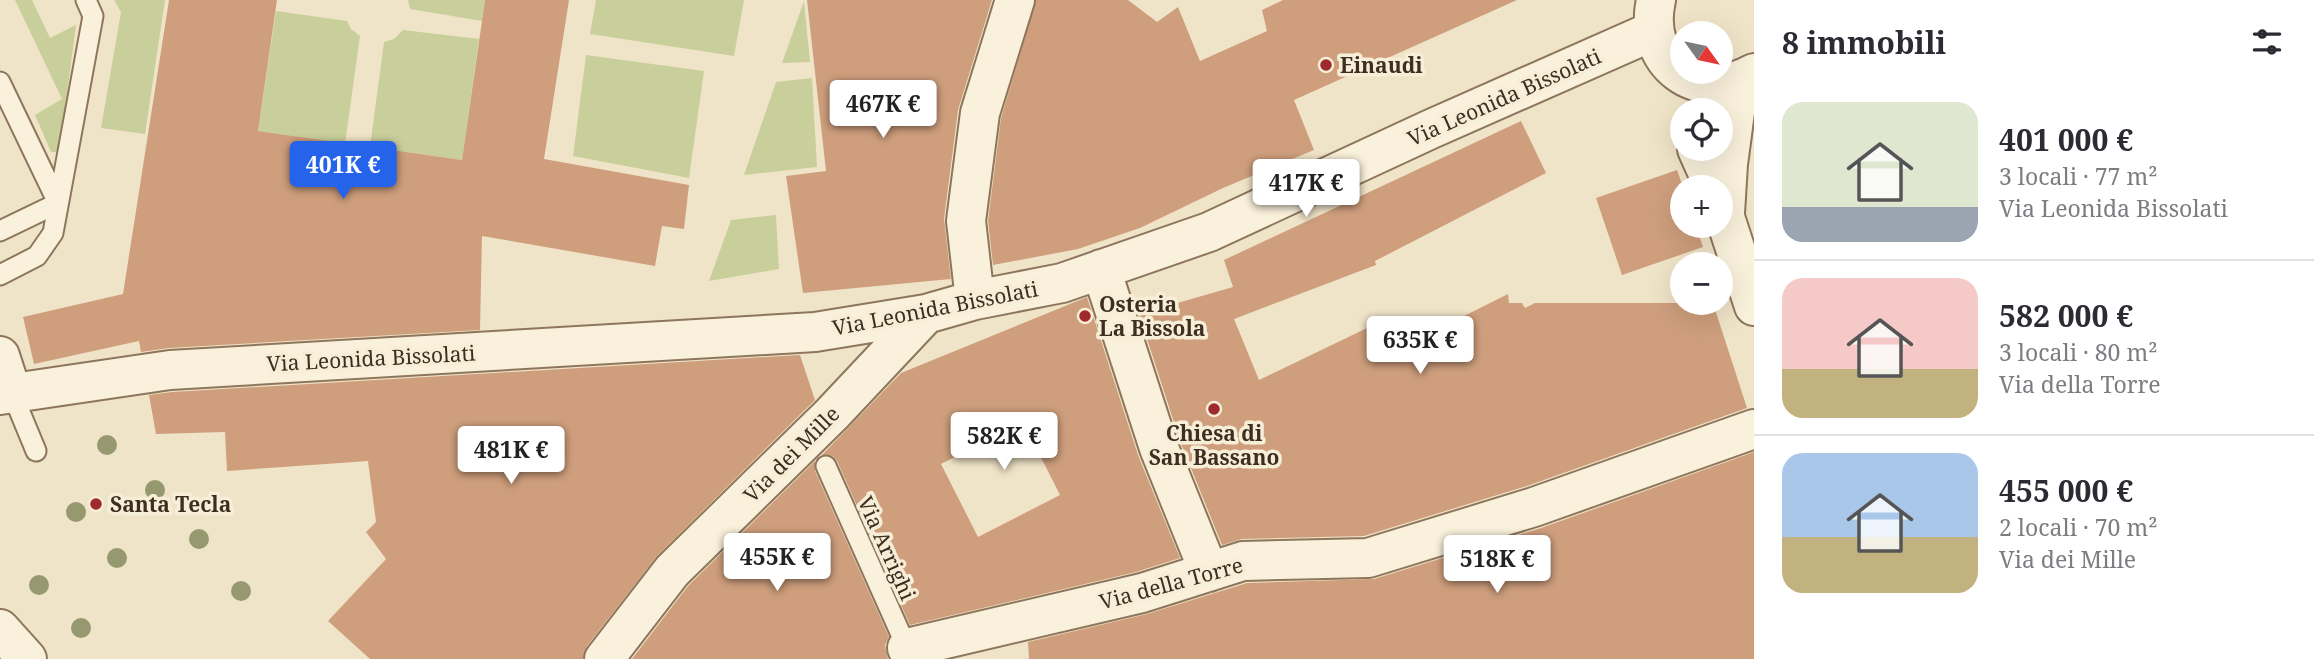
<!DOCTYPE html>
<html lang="it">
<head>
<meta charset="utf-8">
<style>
  body { margin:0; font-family:"Noto Serif",serif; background:#f2f2f3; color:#2b2b33; height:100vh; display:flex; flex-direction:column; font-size:26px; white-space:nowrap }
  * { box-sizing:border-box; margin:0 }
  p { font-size:23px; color:#7c7c81 }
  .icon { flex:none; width:38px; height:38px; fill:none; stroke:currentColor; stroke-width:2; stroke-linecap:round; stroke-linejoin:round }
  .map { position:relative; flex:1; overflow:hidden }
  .drawer { display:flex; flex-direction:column; background:#fff; width:560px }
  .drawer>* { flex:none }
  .needle { width:46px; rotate:123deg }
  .fabs { position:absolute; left:1670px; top:21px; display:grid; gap:14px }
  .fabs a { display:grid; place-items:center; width:63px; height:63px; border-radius:50%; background:#fff; box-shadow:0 7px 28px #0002; font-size:35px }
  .price { position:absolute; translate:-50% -60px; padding:0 16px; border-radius:7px; background:#fff; color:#222; font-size:23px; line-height:46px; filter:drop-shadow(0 2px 4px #0008) }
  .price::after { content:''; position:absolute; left:50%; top:42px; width:21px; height:16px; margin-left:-10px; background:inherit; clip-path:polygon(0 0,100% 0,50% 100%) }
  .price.current { background:#2563eb; color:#fff }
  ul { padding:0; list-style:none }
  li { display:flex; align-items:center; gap:21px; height:175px; padding:0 28px }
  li+li { border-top:2px solid #e1e1e2 }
  li span { display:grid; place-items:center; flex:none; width:196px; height:140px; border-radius:21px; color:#555 }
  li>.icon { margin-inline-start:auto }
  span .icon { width:84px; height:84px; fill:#fffc; stroke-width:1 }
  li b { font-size:30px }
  h2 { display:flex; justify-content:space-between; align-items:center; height:84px; padding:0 28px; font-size:30px }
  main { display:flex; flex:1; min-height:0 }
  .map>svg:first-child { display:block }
</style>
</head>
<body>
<main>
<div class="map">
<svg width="1754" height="659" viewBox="0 0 1754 659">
  <rect width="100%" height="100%" fill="#f0e4c8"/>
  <path fill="#c9cf9b" d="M15 0H32L50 38 76 25 60 147 56 152H51L35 115 62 99Z
    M114 0H165L145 134 101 128 121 12Z
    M408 0H485L482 21 410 9Z
    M596 0H744L734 56 590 34Z
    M804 1 810 62 782 63Z
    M276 11 347 21 351 29 360 36 345 144 258 131Z
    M403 30 479 39 462 160 370 147 384 42 394 39Z
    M586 55 704 71 689 178 573 156Z
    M812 78 817 167 744 175 776 82Z
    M776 215 779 269 709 281 731 220Z"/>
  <path fill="#cf9f7d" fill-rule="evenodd" d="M169 0H277L258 131 462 160 485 0H569L544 159 689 185 684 229 662 226 655 266 482 236 480 330 169 348 141 352 139 341 34 364 23 317 123 294Z
    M807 0H992L958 110 944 219 951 279 803 293 786 176 826 171Z
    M1036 0H1128L1157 22 1178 7 1200 61 1267 31 1262 10 1283 0H1517L1294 100 1314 150 1223 188 1140 228 1078 249 993 265 988 221 1001 118Z
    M1521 121 1546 173 1375 261 1376 265 1234 319 1259 380 1392 316 1402 347 1508 294 1509 303H1522L1525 308 1535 303H1713L1747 408 1527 486 1364 536 1242 539 1222 545 1180 441 1139 314 1233 287 1224 260Z
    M1677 170 1683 187 1682 226H1696L1703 247 1622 275 1596 198Z
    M1087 297 1138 455 1180 558 1136 572 910 625 837 461 833 456 822 455 901 373ZM1023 422 1060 495 978 537 941 464Z
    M800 355 815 400 657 556 587 646 583 659H370L328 621 386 559 366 532 376 522 368 461 227 471 225 432 156 434 149 395 172 392Z
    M1754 452V659H1029L1028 642 1147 614 1247 583 1374 579 1541 528Z
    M815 461V471L889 637 885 645 888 659H632L688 586Z"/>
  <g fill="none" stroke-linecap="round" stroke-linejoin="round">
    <defs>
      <path id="lane" d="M0 82 58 203
        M0 231 58 203
        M0 275 37 256 53 233 93 16 86 0
        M12 393 36 451
        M826 466 907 648"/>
      <path id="street" d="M1656 0C1642 63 1697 105 1754 73
        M1697 149 1714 187
        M1720 202 1754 306
        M1725 213 1728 164 1739 82
        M1101 269 1159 448 1209 572
        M975 300 966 221 980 113 1015 0
        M0 356 12 393
        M0 395 170 370 815 332 926 314 975 300 1062 283 1209 232 1431 129 1653 31
        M0 629 27 659
        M604 659 672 571 832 414 926 314
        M912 659 907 648 1142 593 1243 561 1368 558 1534 507 1754 429"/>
    </defs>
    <use href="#lane" stroke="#8d765c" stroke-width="23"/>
    <use href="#street" stroke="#8d765c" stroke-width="42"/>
    <use href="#lane" stroke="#faf1dc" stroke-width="19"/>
    <use href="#street" stroke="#faf1dc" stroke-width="38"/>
  </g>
  <g fill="#96986f">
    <circle cx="107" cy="445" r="10"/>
    <circle cx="155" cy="490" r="10"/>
    <circle cx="76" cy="512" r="10"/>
    <circle cx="199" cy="539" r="10"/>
    <circle cx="117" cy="558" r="10"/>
    <circle cx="39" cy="585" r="10"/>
    <circle cx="241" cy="591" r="10"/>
    <circle cx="81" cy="628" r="10"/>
  </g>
  <g fill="#9e2a2b" stroke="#f7eed8" stroke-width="2.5">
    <circle cx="1326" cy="65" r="7"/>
    <circle cx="1085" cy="316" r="7"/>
    <circle cx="1214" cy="409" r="7"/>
    <circle cx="96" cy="504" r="7"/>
  </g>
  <g text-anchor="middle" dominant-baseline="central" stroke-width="7" stroke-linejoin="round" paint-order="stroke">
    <g font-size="21" font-weight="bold" fill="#3d2e20" stroke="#f7eed8" text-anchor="start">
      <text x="1340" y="65">Einaudi</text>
      <text x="1099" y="304">Osteria<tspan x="1099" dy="24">La Bissola</tspan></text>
      <text x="1214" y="433" text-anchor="middle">Chiesa di<tspan x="1214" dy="24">San Bassano</tspan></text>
      <text x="110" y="504">Santa Tecla</text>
    </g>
    <g font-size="21" fill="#3d2e20" stroke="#f7eed8">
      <text transform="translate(1504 97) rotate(-24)">Via Leonida Bissolati</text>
      <text transform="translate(935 308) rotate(-11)">Via Leonida Bissolati</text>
      <text transform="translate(371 358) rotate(-3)">Via Leonida Bissolati</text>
      <text transform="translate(791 454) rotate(-45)">Via dei Mille</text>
      <text transform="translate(887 548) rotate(66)">Via Arrighi</text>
      <text transform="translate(1171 583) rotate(-15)">Via della Torre</text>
    </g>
  </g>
</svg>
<div class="fabs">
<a><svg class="needle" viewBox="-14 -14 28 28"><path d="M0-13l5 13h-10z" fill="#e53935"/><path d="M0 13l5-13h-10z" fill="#7c7c81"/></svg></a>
<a><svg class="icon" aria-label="locate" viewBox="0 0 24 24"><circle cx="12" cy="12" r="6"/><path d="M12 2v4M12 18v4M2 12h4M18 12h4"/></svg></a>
<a>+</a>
<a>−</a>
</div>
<b class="price" style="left:883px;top:140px">467K €</b>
<b class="price current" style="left:343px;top:201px">401K €</b>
<b class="price" style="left:1306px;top:219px">417K €</b>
<b class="price" style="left:1420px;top:376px">635K €</b>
<b class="price" style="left:1004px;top:472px">582K €</b>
<b class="price" style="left:511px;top:486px">481K €</b>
<b class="price" style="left:777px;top:593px">455K €</b>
<b class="price" style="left:1497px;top:595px">518K €</b>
</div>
<section class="drawer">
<h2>8 immobili<svg class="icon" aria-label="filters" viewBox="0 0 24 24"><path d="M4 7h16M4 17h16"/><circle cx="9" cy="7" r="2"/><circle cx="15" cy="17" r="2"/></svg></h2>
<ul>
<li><span style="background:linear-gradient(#dfe7d0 75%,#9aa5b1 0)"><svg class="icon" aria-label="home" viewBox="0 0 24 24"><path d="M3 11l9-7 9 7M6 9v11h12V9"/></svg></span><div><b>401 000 €</b><p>3 locali · 77 m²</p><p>Via Leonida Bissolati</p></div></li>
<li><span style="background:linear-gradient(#f6c9c9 65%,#c2b280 0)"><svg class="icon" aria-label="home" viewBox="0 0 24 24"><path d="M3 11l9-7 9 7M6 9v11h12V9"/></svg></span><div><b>582 000 €</b><p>3 locali · 80 m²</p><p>Via della Torre</p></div></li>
<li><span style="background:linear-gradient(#a9c7e8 60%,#c2b280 0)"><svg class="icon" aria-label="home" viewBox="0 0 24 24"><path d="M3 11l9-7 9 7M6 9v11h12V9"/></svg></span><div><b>455 000 €</b><p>2 locali · 70 m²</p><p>Via dei Mille</p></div></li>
</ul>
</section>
</main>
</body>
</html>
